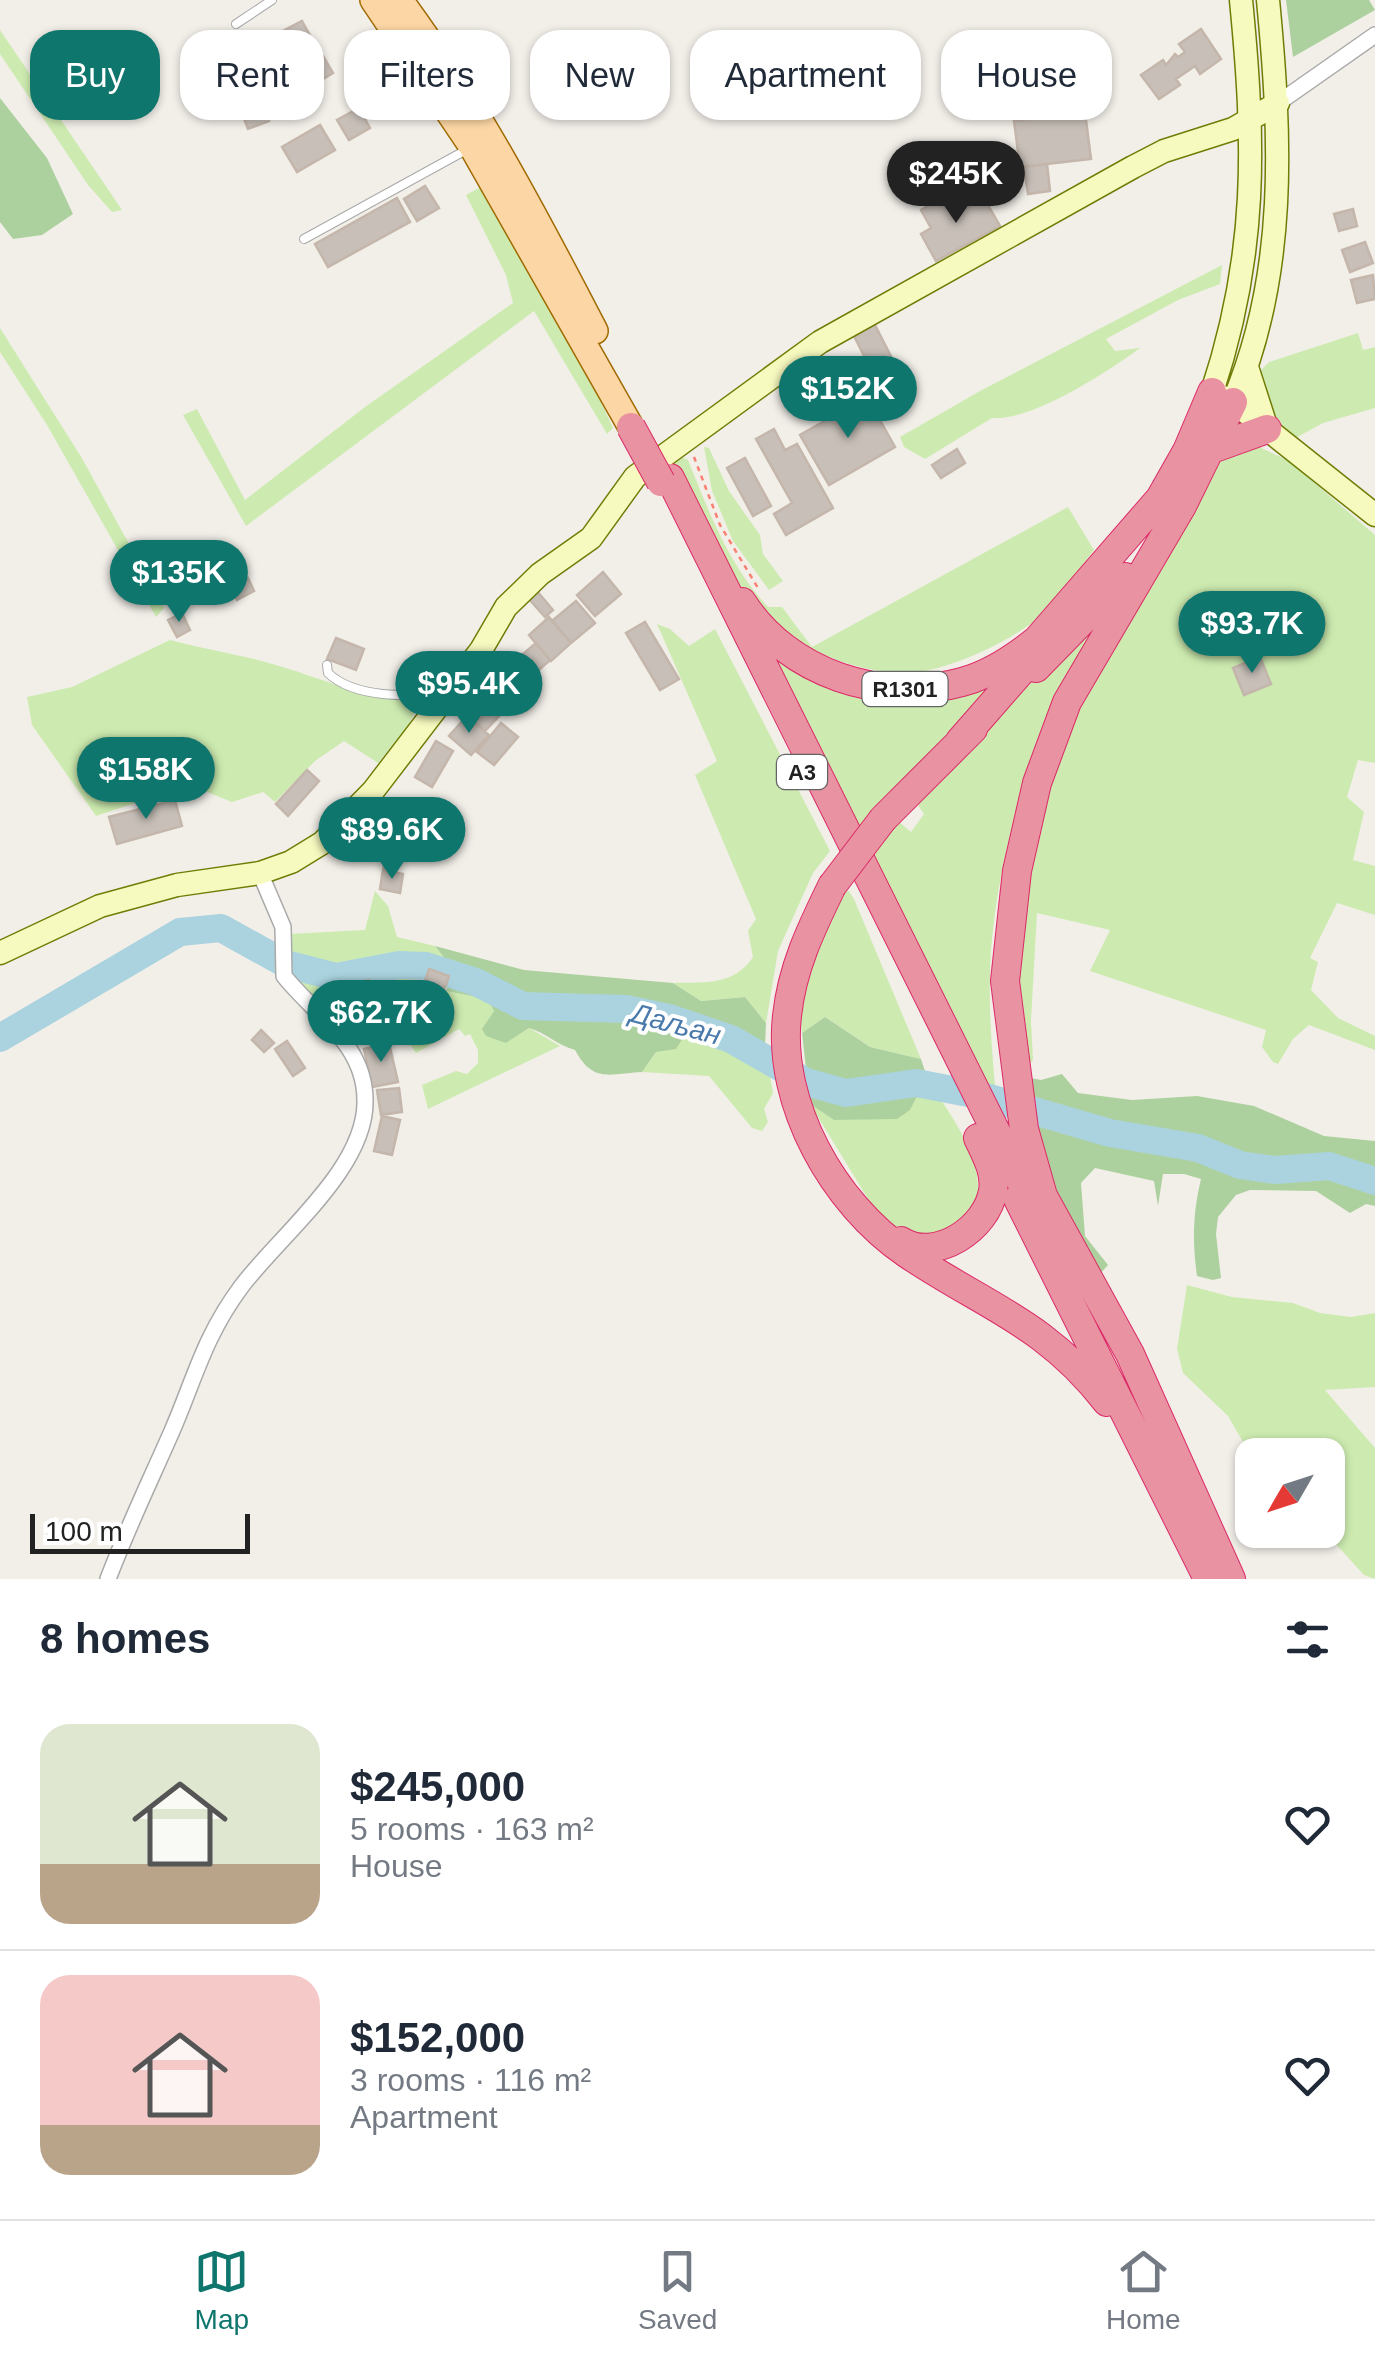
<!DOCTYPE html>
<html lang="en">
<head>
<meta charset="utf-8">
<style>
  body { margin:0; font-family:Arial,sans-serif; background:#f2f2f3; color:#1f2937; height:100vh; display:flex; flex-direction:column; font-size:38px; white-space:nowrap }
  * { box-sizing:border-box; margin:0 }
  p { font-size:32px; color:#747a83 }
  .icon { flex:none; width:55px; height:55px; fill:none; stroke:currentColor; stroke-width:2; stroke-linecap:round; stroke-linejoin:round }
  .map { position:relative; height:1579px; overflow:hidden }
  .drawer { display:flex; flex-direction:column; background:#fff; flex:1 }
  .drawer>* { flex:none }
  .hud { position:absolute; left:30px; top:30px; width:1315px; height:90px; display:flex; gap:20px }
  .needle { width:65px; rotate:231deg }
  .buttons { position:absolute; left:1235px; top:1438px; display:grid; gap:20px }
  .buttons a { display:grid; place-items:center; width:110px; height:110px; border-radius:20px; background:#fff; box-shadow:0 2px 8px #0004; font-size:50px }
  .scale { position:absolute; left:30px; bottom:25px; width:220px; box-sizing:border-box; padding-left:10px; border:5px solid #222; border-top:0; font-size:28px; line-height:35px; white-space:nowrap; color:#222; -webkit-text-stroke:8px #fff; paint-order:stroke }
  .price { position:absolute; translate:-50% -85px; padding:0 22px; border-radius:35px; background:#0f766e; color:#fff; font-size:32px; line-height:65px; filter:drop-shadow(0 2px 5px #0008) }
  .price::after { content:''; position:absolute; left:50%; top:60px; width:30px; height:22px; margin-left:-15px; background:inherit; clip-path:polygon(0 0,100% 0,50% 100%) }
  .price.on { background:#222; color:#fff }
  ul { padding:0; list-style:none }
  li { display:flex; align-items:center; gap:30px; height:250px; padding:0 40px }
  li+li { border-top:2px solid #e0e1e3 }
  li span { display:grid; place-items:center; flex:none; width:280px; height:200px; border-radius:30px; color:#555 }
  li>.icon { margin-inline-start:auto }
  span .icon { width:120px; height:120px; fill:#fffc; stroke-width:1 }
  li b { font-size:42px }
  h2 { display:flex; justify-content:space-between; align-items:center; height:120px; padding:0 40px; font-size:42px }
  .pill { padding:0 35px; border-radius:30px; background:#fff; box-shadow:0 2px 8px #0004; font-size:35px; line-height:90px }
  .pill.on { background:#0f766e; color:#fff }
  .dock { display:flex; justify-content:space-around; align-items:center; height:140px; border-top:2px solid #e0e1e3; background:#fff; font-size:28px; color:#747a83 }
  .dock a { display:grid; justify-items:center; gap:5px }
  .dock .on { color:#0f766e }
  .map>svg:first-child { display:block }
</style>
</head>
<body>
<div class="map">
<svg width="1375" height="1579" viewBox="0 0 1375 1579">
  <rect width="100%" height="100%" fill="#f2efe9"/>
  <path fill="#cdebb0" d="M0 30 122 210 112 212 88 185 0 54Z
    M482 186 589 376 613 428 607 434 534 311 246 526 183 415 197 409 245 500 365 407 513 303 506 275 466 195Z
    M1222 265 1220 284 1178 300 1106 339 1115 351 1140 348C1107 372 1033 421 992 418L925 459 904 447 900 437 980 391Z
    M0 328 83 460 164 608 156 617 47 425 0 352Z
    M1358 333 1363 350 1375 347V408L1323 423 1292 440 1271 424 1255 376 1269 362Z
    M1257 446 1289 461 1375 535V763L1358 760 1347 797 1364 812 1353 860 1375 866V915L1337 903 1310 958 1318 962 1311 990 1338 1018 1375 1036V1050L1309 1025 1293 1039 1278 1064 1273 1062 1262 1047 1266 1030 1090 971 1110 930 1037 913 1031 1020 1033 1060 1020 1071 1014 1013 1027 864 1052 777 1104 652 1209 469 1229 452Z
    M704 447 709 448 729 491 760 535 763 554 783 581 769 590 733 541 712 491Z
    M681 457 688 460C709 512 729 566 768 607H782L812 647 1068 507 1094 550C1078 571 1062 597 1042 615 1012 641 944 674 903 673 849 672 790 645 754 606 718 567 696 508 671 461Z
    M1108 606C1044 709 1001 828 991 950 987 1008 993 1067 999 1125L864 864 898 821 911 832 924 814 914 799Z
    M657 624 670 629 689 646 715 629 830 851 813 873 778 951 766 1023 745 997 701 1001 673 983C704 982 734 986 753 957L748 931 756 919 695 775 717 761Z
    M752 634 807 678 860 697 935 699 1005 677 850 836Z
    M170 640C203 649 237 654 269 663 326 679 357 697 420 702L409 724 378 763 344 741 315 761 275 802 263 792 232 802 202 790 153 797 96 816 32 725 27 697 72 687Z
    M848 890 854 899 921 1059 870 1047 825 1017 802 1033C796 980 815 931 848 890Z
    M375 891 388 906 397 937 435 946 453 969 409 960 405 975 446 991 487 999 494 1011 483 1029 506 1043 529 1028 560 1046 428 1109 422 1085 456 1071 467 1074 478 1063V1050L470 1034 465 1036 459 1029 416 1053 389 1014 377 975 349 982 359 1029 350 1033 292 981 287 971 289 934 365 930Z
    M684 1035 726 1045 756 1059 765 1046 773 1093 764 1109 768 1122 762 1131 752 1128 709 1076 642 1072 656 1052Z
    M927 1077C950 1117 1006 1182 961 1225 953 1233 937 1236 926 1240L897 1229 876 1212 810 1104 834 1120 910 1110Z
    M1187 1285 1232 1297 1293 1303 1320 1313 1351 1317 1375 1313V1387L1325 1390 1375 1448V1579L1364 1575 1323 1530H1328V1455H1252V1530H1294L1253 1534 1239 1464 1243 1442 1228 1416 1183 1373 1177 1349Z"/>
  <path fill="#add19e" d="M1286 0H1369L1375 10 1293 57Z
    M0 98 47 158 73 214 42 235 13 239 0 222Z
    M435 946 524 970 673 983 701 1001 745 997 766 1023 765 1046 756 1059 726 1045 685 1035 676 1049 656 1052 642 1072C608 1074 593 1083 575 1050 557 1045 546 1033 529 1028L506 1043 486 1036 482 1029 494 1011 487 999 446 991 453 969Z
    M825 1017 870 1047 921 1059 927 1077 910 1110 897 1119 834 1120 810 1104 802 1033Z
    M1062 1074 1078 1093 1132 1100 1197 1096 1254 1106 1324 1136 1375 1141V1206L1366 1204 1350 1213 1316 1191 1250 1190 1236 1195 1218 1217 1216 1234 1221 1278 1213 1280 1197 1276C1192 1240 1193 1213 1201 1179L1184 1174H1163L1158 1206 1154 1181 1095 1168 1081 1183 1085 1236 1108 1265 1098 1276 1043 1182 1031 1078 1041 1080Z"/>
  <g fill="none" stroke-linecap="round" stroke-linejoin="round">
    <path stroke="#aad3df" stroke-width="28" d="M0 1038 180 932 221 928 286 964 336 977 399 965 426 966 476 982 523 1006 626 1009 669 1018 731 1039 806 1082 846 1093 916 1083 979 1095 1110 1133 1198 1148 1240 1165 1275 1170 1329 1166 1375 1181"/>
  </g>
  <path fill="#c7bfb8" stroke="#c4b6ab" stroke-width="2.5" d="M302 21 316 46 293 59 279 33Z
    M1201 29 1221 59 1200 74 1195 66 1176 79 1180 85 1159 99 1141 75 1163 60 1166 65 1175 54 1178 57 1185 52 1179 44Z
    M319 49 333 73 311 86 297 62Z
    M380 51 394 76 369 92 354 67Z
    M231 57 243 78 214 96 201 75Z
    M261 101 269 121 248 129 240 108Z
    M359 108 370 128 349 140 337 120Z
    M1085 112 1091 159 1020 167 1014 121Z
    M320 125 335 150 297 172 282 147Z
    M1047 164 1050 191 1028 194 1024 167Z
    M425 186 439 208 417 221 404 199Z
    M946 195 957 214 984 198 1000 226 936 261 921 234 931 228 921 210Z
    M397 198 410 222 328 267 315 244Z
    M1353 209 1357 226 1339 231 1334 214Z
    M1365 242 1373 263 1350 272 1342 250Z
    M1373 275 1375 299 1357 303 1351 280Z
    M874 323 902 378 881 389 853 334Z
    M867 397 895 447 829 485 800 435Z
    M774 429 785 450 797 444 833 508 786 535 774 514 792 503 756 439Z
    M957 449 965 463 941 478 932 465Z
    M745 458 771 506 753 516 727 468Z
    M603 572 621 594 595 616 577 595Z
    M248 578 254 591 237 600 231 587Z
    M537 591 553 610 545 617 528 598Z
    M576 601 595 623 571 643 552 621Z
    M182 613 190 630 177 637 168 620Z
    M549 617 571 643 551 661 529 635Z
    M645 622 679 679 660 690 626 633Z
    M336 638 364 649 356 670 327 659Z
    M536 643 550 660 531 677 516 660Z
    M1260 657 1271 684 1244 695 1233 668Z
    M516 675 527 684 500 715 489 706Z
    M480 698 500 715 485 731 466 714Z
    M467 716 489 735 471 755 449 736Z
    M501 723 518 737 494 765 477 752Z
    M436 741 453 751 432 787 415 777Z
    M307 770 319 781 288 816 276 804Z
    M175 800 182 826 117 844 109 817Z
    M388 846 401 849 396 872 383 870Z
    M383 870 403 874 400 893 380 889Z
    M429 969 449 976 445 988 425 981Z
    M369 980 377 1016 359 1020 351 984Z
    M261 1030 274 1043 264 1052 252 1040Z
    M287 1041 305 1068 293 1076 275 1049Z
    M389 1043 398 1082 372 1087 364 1049Z
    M399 1088 402 1112 381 1115 377 1090Z
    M382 1116 400 1120 392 1155 374 1151Z"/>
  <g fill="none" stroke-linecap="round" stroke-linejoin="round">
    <defs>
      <path id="lane" d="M236 24 272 0
        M304 239 468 149
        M327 665 328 673C355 699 409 696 443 694"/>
      <path id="street" d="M1278 103 1375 35
        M108 1579C127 1529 150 1481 172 1431 195 1378 204 1337 241 1287 279 1236 367 1168 365 1100 365 1044 315 1015 284 976L283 927 260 873"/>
      <path id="secondary" d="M1241 0C1255 143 1258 253 1212 392L1233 402 1375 515
        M1247 367 1267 429
        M1233 402C1288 273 1281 136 1268 0
        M0 953 100 906 177 885 260 873 291 862 322 843 373 791 481 650 506 607 540 574 591 538 635 477 820 342 1133 167 1164 151 1233 129 1278 103"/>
      <path id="primary" d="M373 0 472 147 631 427
        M400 0C476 103 536 217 595 331"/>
      <path id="highway" d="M1209 450 1267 429
        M670 478 1035 1210
        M1153 511 1187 451 1212 392
        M742 602C788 674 882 704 962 682 989 675 1016 657 1037 640L1163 495
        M1036 668 1125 577
        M960 741 1038 652
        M883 819 973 729
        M832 886C811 929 792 968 787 1016 777 1104 834 1204 906 1253 984 1306 1045 1322 1107 1402
        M1018 1199 1208 1579
        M901 1241C936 1263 987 1228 993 1191 996 1172 986 1155 978 1138
        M1231 1579 1130 1354 1043 1196 1024 1129 1005 981 1017 871 1037 783 1067 702 1182 506 1233 402"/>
    </defs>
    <use href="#lane" stroke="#a9a9a9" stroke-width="10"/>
    <use href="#street" stroke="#a9a9a9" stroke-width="18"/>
    <use href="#secondary" stroke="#707d05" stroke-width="25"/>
    <use href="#primary" stroke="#a06b00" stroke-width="28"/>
    <use href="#highway" stroke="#dc2a67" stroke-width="30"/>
    <path stroke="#fa8072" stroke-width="2.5" stroke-dasharray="5 5" stroke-linecap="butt" d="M694 457 720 525 758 588"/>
    <use href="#lane" stroke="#fff" stroke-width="8"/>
    <use href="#street" stroke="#fff" stroke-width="15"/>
    <use href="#secondary" stroke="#f7fabf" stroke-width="22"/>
    <use href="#primary" stroke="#fcd6a4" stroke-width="25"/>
    <use href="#highway" stroke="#e892a2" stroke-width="28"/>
    <defs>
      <path id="highway-bridge" d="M631 427 661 482
        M832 886 883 819"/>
    </defs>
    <use href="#highway-bridge" stroke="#dc2a67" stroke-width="30" stroke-linecap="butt"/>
    <use href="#highway-bridge" stroke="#e892a2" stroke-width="28"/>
  </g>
  <g text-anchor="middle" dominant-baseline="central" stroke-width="8" stroke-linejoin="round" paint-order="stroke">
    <g fill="#fff" stroke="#646464" stroke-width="2.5">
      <rect x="862.5" y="672" width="85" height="34" rx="8"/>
      <rect x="777" y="755" width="50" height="34" rx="8"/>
    </g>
    <g font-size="22" font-weight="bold" fill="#222">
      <text x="905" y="689">R1301</text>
      <text x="802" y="772">A3</text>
    </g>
    <g font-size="28" font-style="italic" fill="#4a7aab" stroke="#fff">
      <text transform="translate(676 1024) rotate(15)">Даљан</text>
    </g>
  </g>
</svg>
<div class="buttons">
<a><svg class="needle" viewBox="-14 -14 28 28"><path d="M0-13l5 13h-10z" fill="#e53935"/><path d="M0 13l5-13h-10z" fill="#747a83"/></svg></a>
</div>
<div class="scale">100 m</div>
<b class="price on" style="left:956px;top:226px">$245K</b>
<b class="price" style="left:848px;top:441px">$152K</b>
<b class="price" style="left:179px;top:625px">$135K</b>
<b class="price" style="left:1252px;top:676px">$93.7K</b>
<b class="price" style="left:469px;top:736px">$95.4K</b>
<b class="price" style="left:146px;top:822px">$158K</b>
<b class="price" style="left:392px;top:882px">$89.6K</b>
<b class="price" style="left:381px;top:1065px">$62.7K</b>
<div class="hud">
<a class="pill on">Buy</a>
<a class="pill">Rent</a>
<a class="pill">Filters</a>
<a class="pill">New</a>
<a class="pill">Apartment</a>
<a class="pill">House</a>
</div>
</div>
<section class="drawer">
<h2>8 homes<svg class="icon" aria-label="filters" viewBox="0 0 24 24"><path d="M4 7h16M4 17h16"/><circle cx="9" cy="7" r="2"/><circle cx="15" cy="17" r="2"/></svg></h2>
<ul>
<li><span style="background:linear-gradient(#dfe7d0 70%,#b9a48a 0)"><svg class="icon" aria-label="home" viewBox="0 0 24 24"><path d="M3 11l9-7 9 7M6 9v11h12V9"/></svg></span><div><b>$245,000</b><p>5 rooms · 163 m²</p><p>House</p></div><svg class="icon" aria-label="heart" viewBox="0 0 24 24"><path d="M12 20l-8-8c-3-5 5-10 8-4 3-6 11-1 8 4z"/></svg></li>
<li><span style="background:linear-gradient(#f6c9c9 75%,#b9a48a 0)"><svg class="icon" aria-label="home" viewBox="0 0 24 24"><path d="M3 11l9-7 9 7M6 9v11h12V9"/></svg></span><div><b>$152,000</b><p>3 rooms · 116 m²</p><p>Apartment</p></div><svg class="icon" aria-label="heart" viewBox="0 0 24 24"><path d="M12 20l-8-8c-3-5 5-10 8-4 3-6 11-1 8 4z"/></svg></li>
</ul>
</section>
<nav class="dock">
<a class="on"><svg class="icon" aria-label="map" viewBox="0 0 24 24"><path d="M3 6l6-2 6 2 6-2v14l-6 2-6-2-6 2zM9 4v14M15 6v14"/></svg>Map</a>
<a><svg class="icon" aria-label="saved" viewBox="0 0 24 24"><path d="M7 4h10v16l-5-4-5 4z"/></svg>Saved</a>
<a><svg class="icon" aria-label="home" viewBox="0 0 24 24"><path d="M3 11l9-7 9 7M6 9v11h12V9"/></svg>Home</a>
</nav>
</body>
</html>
